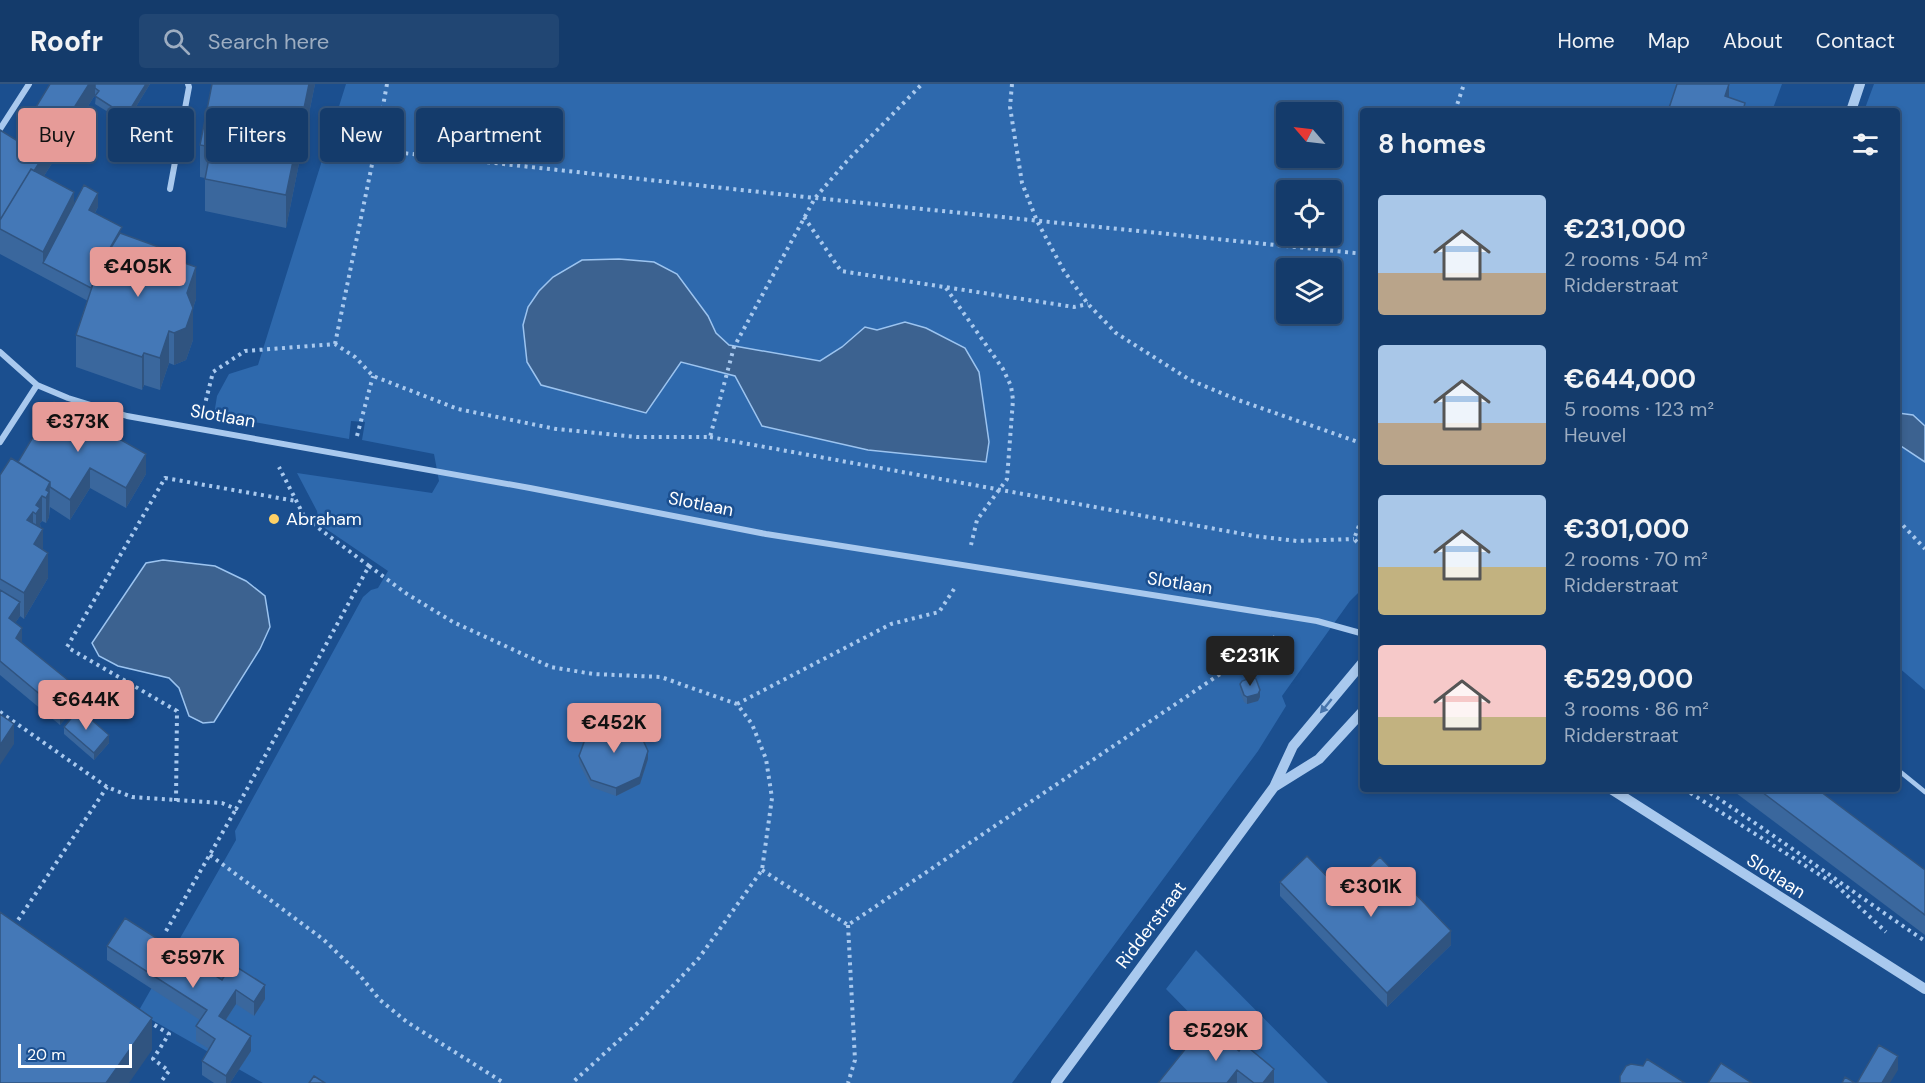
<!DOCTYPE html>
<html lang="en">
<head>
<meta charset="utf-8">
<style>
  body { margin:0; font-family:"DM Sans",sans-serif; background:#214673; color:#f1f3f6; height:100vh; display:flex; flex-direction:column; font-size:22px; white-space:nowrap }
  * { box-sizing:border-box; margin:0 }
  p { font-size:20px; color:#9dadc1 }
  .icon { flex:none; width:33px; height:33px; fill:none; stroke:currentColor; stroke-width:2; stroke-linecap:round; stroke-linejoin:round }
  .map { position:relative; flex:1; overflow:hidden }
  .side { position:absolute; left:1360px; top:24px; width:540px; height:684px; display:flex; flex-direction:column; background:#143b6b; border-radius:6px; box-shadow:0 3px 9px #0003,0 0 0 2px #33557e }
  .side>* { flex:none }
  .banner { position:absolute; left:18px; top:24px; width:570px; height:54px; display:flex; gap:12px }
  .needle { width:39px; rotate:298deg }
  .tools { position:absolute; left:1276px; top:18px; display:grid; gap:12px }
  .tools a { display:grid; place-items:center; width:66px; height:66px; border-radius:6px; background:#143b6b; box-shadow:0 3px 9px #0003,0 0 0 2px #33557e; font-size:30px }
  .scale { position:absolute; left:18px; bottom:15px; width:114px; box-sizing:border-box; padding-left:6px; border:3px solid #fff; border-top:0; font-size:16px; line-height:21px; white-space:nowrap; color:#fff; -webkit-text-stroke:4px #1b4f8f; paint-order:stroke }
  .price { position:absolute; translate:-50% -51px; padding:0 14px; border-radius:6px; background:#e69b98; color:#111; font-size:20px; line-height:39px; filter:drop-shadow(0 2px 3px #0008) }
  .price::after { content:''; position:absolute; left:50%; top:36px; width:18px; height:14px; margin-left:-9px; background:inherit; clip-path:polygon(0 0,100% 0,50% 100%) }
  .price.active { background:#222; color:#fff }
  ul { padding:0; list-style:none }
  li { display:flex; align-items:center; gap:18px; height:150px; padding:0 18px }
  li span { display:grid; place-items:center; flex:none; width:168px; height:120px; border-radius:6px; color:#555 }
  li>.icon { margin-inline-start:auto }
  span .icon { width:72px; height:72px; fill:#fffc; stroke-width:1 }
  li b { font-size:26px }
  h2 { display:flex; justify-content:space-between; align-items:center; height:72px; padding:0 18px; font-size:26px }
  .tag { padding:0 21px; border-radius:6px; background:#143b6b; box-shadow:0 3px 9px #0003,0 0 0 2px #33557e; font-size:21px; line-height:54px }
  .tag.active { background:#e69b98; color:#111 }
  header { display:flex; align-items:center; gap:36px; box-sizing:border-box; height:84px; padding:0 30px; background:#143b6b; border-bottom:2px solid #33557e }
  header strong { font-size:28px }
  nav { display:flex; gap:33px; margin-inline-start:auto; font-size:21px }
  .search { width:420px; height:54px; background:#214673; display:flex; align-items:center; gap:15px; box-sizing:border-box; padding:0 21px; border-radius:6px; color:#9dadc1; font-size:22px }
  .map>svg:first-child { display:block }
</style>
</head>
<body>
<header>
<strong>Roofr</strong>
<div class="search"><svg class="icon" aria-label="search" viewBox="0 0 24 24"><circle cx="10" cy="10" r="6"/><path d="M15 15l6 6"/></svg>Search here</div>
<nav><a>Home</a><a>Map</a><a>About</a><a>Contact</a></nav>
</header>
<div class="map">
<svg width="1925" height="999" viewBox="0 0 1925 999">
  <rect width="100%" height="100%" fill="#1b4f8f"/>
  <path fill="#2e69ad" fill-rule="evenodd" d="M346 0H1782L1772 27H1364L1363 504 1350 517 1282 612 1286 622 1258 667 1012 999H263L138 928 236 756 235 747 363 513 371 506 378 504 388 487 319 440 317 427 297 389 432 409 439 397 434 370 362 356 365 338 351 337 349 355 214 331 217 312 229 290 258 281ZM1287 28H1332V74H1287ZM1287 106H1332V152H1287ZM1287 184H1332V230H1287Z
    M1874 0H1925V606L1898 583V27H1864Z
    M1196 866 1328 999H1258L1166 905Z"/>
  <path fill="#3c6290" stroke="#9cc4f0" stroke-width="1.5" d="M619 175 654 178 677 190 708 232 716 249 729 261 820 277 842 263 865 243 877 246 905 238 926 244 965 264 979 288 989 358 986 378 868 366 762 342 735 292 681 278 646 329 541 301 527 278 523 241 528 223 539 207 553 193 582 176Z
    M1898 329 1913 331 1925 342V378L1898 360Z
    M163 476 215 482 246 497 265 512 270 543 260 565 214 638 203 639 189 632 179 604 169 594 118 582 99 572 92 559 146 479Z"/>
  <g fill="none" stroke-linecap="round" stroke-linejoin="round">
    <path stroke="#a9c9ee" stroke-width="4" stroke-dasharray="3 4.5" stroke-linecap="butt" d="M387 0 375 66 815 114 1364 170
      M1012 0 1010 23 1022 99 1037 137 1064 187 1088 220 1116 249 1190 296 1238 316 1364 360
      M1455 27 1464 0
      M804 133 841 187 1074 223 1088 220
      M946 204 1003 285 1011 302 1013 316 1007 395 977 436 971 461
      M335 260 375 66
      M204 324 213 288 245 267 335 260 355 273 373 292 458 325 556 345 637 353H710L734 263 815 114 847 77 922 0
      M357 352 373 292
      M710 353 1254 452 1297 457 1354 455
      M1364 428 1354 455 1364 465
      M1898 436 1925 465
      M369 482 407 510 453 538 551 583 593 590 661 593 737 620 752 640 766 675 772 714 762 786 699 874 639 938 572 999
      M737 620 891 540 939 528 956 502
      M0 628 107 703 132 713 222 719 236 725 369 482 305 434 279 383
      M1684 705 1836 801 1886 848
      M1704 705C1779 754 1851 807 1925 857
      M176 717 177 627 67 563 165 394 296 417
      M210 771 324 856 357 888 380 916 407 938 504 999
      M762 786 848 841 1275 553
      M848 841 855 976 848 999
      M14 842 107 703
      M166 847 236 725
      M148 937 169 950 153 975 169 987 160 999"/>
    <path stroke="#a9c9ee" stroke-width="4.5" d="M1898 686 1925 708"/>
    <path stroke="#a9c9ee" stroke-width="6" d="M0 45 29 0
      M170 105 189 3 188 0
      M0 268 37 301 68 314 127 332 530 404 766 450 1317 537 1364 550
      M0 358 37 301"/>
    <path stroke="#a9c9ee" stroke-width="10" d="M1851 27 1860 0
      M1274 703 1319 675 1364 626
      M1611 705 1925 905
      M1056 999 1274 703 1293 662 1364 577"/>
  </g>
  <path fill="#3a679d" d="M50 0H150L126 39 95 20 96 12 95 11 44 92 74 120 98 123 95 129 122 150 178 177 196 215 193 224V256L186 276 174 281 169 279 160 306 144 301 142 306 76 283V251L88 217 0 170V46L16 56Z
    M315 0 286 144 205 127V94L200 93V61Z
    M54 318 146 390 126 424 90 404 70 436 50 423 49 433 46 439 42 437 40 439 43 466 48 494 24 535 20 532 15 539 22 558V559L79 619 60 641 0 591V391L18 378Z
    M1240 600 1260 613 1258 617 1247 620 1244 618 1240 608Z
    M64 643 109 659 94 676 64 650Z
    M579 672 648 675 640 700 616 712 591 703 579 679Z
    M1736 705H1817L1925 786V851L1736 709Z
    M1280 798 1343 809 1451 861 1387 923 1280 812Z
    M107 862 222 896 265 915 254 932 236 920 226 936 251 967 230 999H214L202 991V977L209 965 196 957V942L200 936 107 876Z
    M1202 950 1274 999H1158Z"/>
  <path fill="#305480" d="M89 0H95V11L8 149 0 141Z
    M146 0H150L126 39V32Z
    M309 0H315L286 144V111Z
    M1729 0V13L1725 26V12Z
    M74 108V133L43 179V193V168Z
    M98 109V123L89 140V126Z
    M196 183V215L193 224V256L186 276 174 281V249Z
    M169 247V279L160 306V274Z
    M144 269V301L142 306V273Z
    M146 370V390L126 424V404Z
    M90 384V404L70 436V416Z
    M50 398 49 433 46 439V406Z
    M42 412V437L40 439V449L36 455V421Z
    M33 428V453L27 436Z
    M43 445V470L34 460Z
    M48 469V494L24 535V509Z
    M20 518V532L9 548V534Z
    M22 544V558L16 568V554Z
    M79 605V619L60 641V627Z
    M1260 606V613L1258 617 1247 620V613Z
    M14 640V660L0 681V661Z
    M109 651V659L94 676V669Z
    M648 667V675L640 700 616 712V704Z
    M1451 847V861L1387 923V909Z
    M265 901V915L254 932V918Z
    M236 906V920L219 946V932Z
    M152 934V966L129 999H106Z
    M251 952V967L230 999H226V992Z
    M1898 972V986L1890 999H1882Z
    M1274 985V999H1263Z
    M1237 986V999H1227Z"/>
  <path fill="#4478b7" stroke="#305480" stroke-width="1.5" d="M50 0H89L34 87 31 85 0 136V46L16 56Z
    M95 0H146L126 32 95 12 99 7 95 4Z
    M212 0H309L286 111 205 95 211 63 200 61Z
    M1677 0H1729L1725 12 1745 19 1743 27H1668Z
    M31 85 74 108 43 168 0 145V136Z
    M84 101 98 109 89 126 122 143 98 185 94 197 91 204 43 179Z
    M120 149 178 170 176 176 196 183 187 209 193 224 186 244 174 249 169 247 160 274 144 269 142 273 76 251 98 185Z
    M54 318 146 370 126 404 90 384 70 416 50 403V398L18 378Z
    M11 374 50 398 46 406 49 408 46 414 42 412 36 421 40 424 36 430 33 428 27 436 43 445 34 460 48 469 24 509 0 495V391Z
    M0 506 20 518 9 534 22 544 16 554 79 605 60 627 0 577Z
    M1253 593 1256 595 1260 606 1258 610 1247 613 1244 611 1240 600 1242 597Z
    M79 625 109 651 94 669 64 643Z
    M0 630 14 640 0 661Z
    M612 635 637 643 648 667 640 693 616 704 591 696 579 672 588 647Z
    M1758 705H1817L1925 786V831Z
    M1307 772 1343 809 1380 773 1451 847 1387 909 1280 798Z
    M0 828 152 934 106 999H0Z
    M125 834 222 896 232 880 265 901 254 918 236 906 219 932 251 952 226 992 202 977 215 955 196 942 207 926 107 862Z
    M1207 942 1239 967 1244 960 1274 985 1263 999H1254L1237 986 1227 999H1158L1199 948 1202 950Z
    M1879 961 1898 972 1882 999H1857Z
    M1647 975 1685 999H1621L1620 998V992L1626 982 1631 980 1643 982Z
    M1721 979 1752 999H1708Z
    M314 992 325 999H309Z
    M1845 993 1855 999H1842Z"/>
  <defs><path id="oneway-solid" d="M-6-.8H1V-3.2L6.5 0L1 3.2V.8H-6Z" transform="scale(1.5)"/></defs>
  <use fill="#4674ac" href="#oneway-solid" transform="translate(1326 622) rotate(129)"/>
  <circle fill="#ffd166" stroke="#1b4f8f" stroke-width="2" cx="274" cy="435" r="6"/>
  <g text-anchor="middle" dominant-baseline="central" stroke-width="5" stroke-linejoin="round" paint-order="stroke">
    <g font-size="18" fill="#fff" stroke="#1b4f8f">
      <text transform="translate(223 332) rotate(10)">Slotlaan</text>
      <text transform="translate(701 420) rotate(11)">Slotlaan</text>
      <text transform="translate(1180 499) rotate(9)">Slotlaan</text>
      <text transform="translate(1776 792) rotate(33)">Slotlaan</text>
      <text transform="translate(1151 841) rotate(-53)">Ridderstraat</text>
    </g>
    <g font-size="18" fill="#fff" stroke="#1b4f8f" text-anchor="start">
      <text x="286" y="435">Abraham</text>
    </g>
  </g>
</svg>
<div class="tools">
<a><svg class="needle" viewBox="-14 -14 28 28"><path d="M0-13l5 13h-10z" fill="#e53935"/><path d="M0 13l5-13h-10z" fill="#9dadc1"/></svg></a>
<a><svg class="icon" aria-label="locate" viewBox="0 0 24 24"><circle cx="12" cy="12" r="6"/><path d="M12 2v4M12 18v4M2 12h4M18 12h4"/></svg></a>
<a><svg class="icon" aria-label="layers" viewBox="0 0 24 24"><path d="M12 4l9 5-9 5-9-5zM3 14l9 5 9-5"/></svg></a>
</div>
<div class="scale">20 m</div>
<b class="price" style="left:138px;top:214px">€405K</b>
<b class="price" style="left:78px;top:369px">€373K</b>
<b class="price active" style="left:1250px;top:603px">€231K</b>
<b class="price" style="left:86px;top:647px">€644K</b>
<b class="price" style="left:614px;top:670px">€452K</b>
<b class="price" style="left:1371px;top:834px">€301K</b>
<b class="price" style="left:193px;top:905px">€597K</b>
<b class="price" style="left:1216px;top:978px">€529K</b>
<div class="banner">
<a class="tag active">Buy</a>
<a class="tag">Rent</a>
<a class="tag">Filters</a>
<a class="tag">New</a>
<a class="tag">Apartment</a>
</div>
<section class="side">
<h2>8 homes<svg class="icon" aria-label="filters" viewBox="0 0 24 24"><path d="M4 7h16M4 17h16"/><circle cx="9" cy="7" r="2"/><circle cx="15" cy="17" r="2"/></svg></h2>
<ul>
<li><span style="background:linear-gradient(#a9c7e8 65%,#b9a48a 0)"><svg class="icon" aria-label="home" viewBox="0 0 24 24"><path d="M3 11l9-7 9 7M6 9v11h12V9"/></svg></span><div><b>€231,000</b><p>2 rooms · 54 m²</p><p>Ridderstraat</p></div></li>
<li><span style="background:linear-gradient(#a9c7e8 65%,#b9a48a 0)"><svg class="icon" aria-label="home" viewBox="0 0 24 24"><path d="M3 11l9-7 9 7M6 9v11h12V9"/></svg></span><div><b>€644,000</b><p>5 rooms · 123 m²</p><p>Heuvel</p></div></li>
<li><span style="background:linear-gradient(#a9c7e8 60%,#c2b280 0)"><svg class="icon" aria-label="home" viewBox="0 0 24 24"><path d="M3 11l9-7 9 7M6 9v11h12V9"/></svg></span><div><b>€301,000</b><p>2 rooms · 70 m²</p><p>Ridderstraat</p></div></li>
<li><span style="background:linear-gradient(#f6c9c9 60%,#c2b280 0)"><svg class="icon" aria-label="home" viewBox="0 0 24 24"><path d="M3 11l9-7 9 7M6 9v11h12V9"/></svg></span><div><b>€529,000</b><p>3 rooms · 86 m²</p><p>Ridderstraat</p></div></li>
</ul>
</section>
</div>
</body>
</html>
